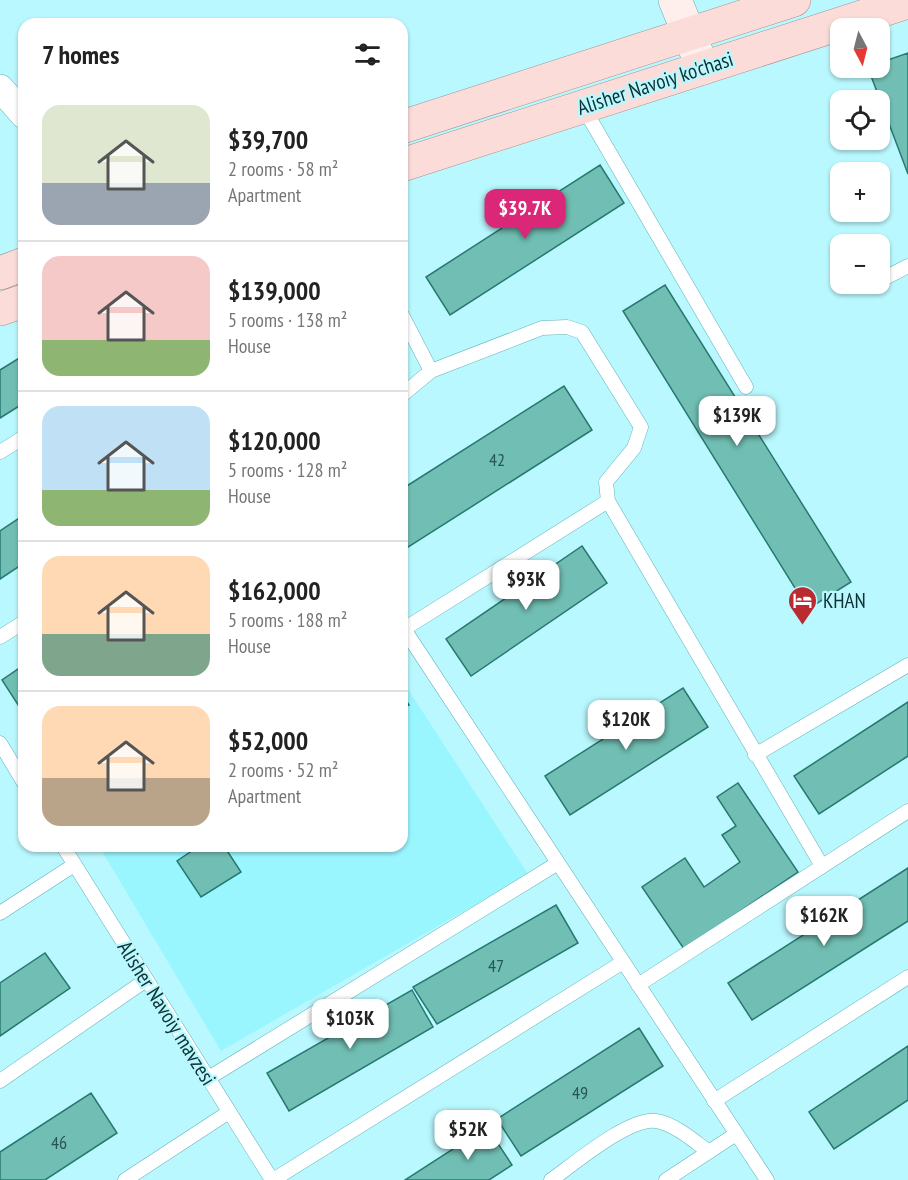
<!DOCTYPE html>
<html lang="en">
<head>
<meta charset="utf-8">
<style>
  body { margin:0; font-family:"PT Sans Narrow",sans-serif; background:#f6f6f6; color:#222; height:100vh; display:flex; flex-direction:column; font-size:22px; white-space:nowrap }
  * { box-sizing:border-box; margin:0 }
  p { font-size:20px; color:#767676 }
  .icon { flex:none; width:33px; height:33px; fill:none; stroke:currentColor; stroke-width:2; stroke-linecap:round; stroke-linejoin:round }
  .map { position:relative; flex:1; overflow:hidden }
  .sheet { position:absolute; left:18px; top:18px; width:390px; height:834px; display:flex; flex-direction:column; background:#fff; border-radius:18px; box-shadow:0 2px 4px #0004 }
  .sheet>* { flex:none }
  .needle { width:39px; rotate:173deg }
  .fabs { position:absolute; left:830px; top:18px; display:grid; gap:12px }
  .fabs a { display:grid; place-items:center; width:60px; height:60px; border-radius:12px; background:#fff; box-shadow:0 2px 4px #0004; font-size:30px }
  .price { position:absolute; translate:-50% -51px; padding:0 14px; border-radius:12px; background:#fff; color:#222; font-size:20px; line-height:39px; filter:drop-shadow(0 2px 3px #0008) }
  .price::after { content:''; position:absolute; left:50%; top:36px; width:18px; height:14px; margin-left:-9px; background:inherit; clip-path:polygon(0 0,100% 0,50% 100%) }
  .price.on { background:#db2777; color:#fff }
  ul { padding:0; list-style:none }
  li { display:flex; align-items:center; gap:18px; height:150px; padding:0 24px }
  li+li { border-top:2px solid #e0e0e0 }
  li span { display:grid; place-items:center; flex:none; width:168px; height:120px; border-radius:18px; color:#555 }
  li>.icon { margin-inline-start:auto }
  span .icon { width:72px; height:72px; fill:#fffc; stroke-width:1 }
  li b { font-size:26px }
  h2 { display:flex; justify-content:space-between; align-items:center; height:72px; padding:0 24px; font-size:26px }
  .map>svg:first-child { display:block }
</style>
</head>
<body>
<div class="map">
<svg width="908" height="1180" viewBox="0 0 908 1180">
  <rect width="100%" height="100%" fill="#b9f8fe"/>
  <path fill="#99f6ff" d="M402 680 528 874 221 1051 99 846H402Z"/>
  <path fill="#71bfb4" stroke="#27796f" stroke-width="1.5" d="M908 53V174L868 68H879V63Z
    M600 165 624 203 450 315 426 277Z
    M665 285 851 582 808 609 623 311Z
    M24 355V403L0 418V370Z
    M564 386 592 430 402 551V489Z
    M24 515V563L0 579V531Z
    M582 546 607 583 471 676 446 639Z
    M24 665V714L2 680Z
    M683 688 708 727 570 815 545 776Z
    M402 694 409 705 402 709Z
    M908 702V756L819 814 794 776Z
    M738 783 798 872 684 949 642 887 685 858 704 887 740 862 722 835 736 826 717 797Z
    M195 846H224L241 872 201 897 177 861 196 848Z
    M908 868V921L752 1020 728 983Z
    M556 905 578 943 437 1024 413 987Z
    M45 953 70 988 0 1036V983Z
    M412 990 433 1027 289 1111 267 1073Z
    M639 1028 663 1066 521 1156 497 1119Z
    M908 1046V1100L834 1149 809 1112Z
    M91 1093 117 1133 45 1180H0V1152Z
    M487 1127 512 1165 489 1180H405Z"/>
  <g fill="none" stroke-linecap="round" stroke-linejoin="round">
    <defs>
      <path id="lane" d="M583 107 746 387
        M879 281 908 266
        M402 315 431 371
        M402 395 431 371 542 328 567 327 582 332 641 427 634 448 606 482 608 501 822 866
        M0 452 24 437
        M402 626 767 1180
        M404 629 608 501
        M0 637 24 622
        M0 743 24 783
        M755 755 908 665
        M63 846 272 1180
        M0 913 74 865
        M638 985 908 811
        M207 1079 558 863
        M0 1081 146 980
        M714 1101 908 977
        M125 1180 229 1112
        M273 1180 623 962
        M551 1180C574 1164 629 1117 656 1121 675 1124 694 1141 709 1152
        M666 1180 736 1134"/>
      <path id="street" d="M0 88 24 115"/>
      <path id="secondary" d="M675 0 703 68"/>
      <path id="primary" d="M402 127 794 0
        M402 165 908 2
        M0 273 24 264
        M0 309 24 301"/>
    </defs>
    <use href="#lane" stroke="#61b1b9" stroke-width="15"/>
    <use href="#street" stroke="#61b1b9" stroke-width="28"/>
    <use href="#secondary" stroke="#61b1b9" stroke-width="34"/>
    <use href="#primary" stroke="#a7918f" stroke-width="34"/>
    <use href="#lane" stroke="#fff" stroke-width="14"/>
    <use href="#street" stroke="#fff" stroke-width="27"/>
    <use href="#secondary" stroke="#feeeec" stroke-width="33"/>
    <use href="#primary" stroke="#fcdcd9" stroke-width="33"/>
  </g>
  <defs>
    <symbol id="hotel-pin" viewBox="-11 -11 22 30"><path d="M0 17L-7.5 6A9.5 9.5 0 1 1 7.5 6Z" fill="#ba2a31" stroke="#b9f8fe"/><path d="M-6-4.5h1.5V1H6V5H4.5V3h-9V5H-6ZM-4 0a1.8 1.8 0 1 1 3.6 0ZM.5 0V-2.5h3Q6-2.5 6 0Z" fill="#fff"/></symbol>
  </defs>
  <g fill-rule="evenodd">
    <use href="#hotel-pin" x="786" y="584" width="33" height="45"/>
  </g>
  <g text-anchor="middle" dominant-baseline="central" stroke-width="4.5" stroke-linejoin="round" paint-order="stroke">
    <g font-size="18" fill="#275454">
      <text x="497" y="459">42</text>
      <text x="496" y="965">47</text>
      <text x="580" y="1092">49</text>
      <text x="59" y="1142">46</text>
    </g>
    <g font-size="21" fill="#0e3134" stroke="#b9f8fe">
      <text transform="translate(655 83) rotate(-18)">Alisher Navoiy ko'chasi</text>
      <text transform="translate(167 1013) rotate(58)">Alisher Navoiy mavzesi</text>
    </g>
    <g font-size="21" fill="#0e3134" stroke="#b9f8fe" text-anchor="start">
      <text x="823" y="600">KHAN</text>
    </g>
  </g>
</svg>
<div class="fabs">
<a><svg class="needle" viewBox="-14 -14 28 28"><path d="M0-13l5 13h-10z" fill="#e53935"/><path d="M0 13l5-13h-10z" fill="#767676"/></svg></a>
<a><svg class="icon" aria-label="locate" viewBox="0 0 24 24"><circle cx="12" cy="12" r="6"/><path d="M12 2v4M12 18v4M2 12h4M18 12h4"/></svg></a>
<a>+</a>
<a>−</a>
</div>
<b class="price on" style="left:525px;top:240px">$39.7K</b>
<b class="price" style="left:737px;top:447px">$139K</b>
<b class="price" style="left:526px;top:611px">$93K</b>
<b class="price" style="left:626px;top:751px">$120K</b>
<b class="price" style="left:824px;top:947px">$162K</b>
<b class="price" style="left:350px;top:1050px">$103K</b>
<b class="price" style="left:468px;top:1161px">$52K</b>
<section class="sheet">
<h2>7 homes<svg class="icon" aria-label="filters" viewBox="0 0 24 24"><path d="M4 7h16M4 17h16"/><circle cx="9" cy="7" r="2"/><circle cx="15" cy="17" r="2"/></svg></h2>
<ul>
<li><span style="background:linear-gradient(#dfe7d0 65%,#9aa5b1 0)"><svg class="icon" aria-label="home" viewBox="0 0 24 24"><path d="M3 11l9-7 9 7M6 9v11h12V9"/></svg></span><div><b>$39,700</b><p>2 rooms · 58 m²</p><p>Apartment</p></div></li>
<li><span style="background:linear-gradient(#f6c9c9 70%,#8fb573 0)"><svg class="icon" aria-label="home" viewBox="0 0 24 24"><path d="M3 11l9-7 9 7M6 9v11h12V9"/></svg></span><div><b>$139,000</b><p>5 rooms · 138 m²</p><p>House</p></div></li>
<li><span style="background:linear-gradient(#bfe0f5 70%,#8fb573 0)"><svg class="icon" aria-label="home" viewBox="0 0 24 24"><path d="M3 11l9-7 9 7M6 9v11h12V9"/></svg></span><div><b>$120,000</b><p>5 rooms · 128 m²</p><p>House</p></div></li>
<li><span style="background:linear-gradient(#ffd9b3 65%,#7fa58c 0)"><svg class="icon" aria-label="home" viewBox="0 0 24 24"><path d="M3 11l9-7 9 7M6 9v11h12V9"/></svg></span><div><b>$162,000</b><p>5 rooms · 188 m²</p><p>House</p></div></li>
<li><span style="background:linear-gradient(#ffd9b3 60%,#b9a48a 0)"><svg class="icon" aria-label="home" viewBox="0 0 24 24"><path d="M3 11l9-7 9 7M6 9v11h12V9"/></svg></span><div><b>$52,000</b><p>2 rooms · 52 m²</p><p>Apartment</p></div></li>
</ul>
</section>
</div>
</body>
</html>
